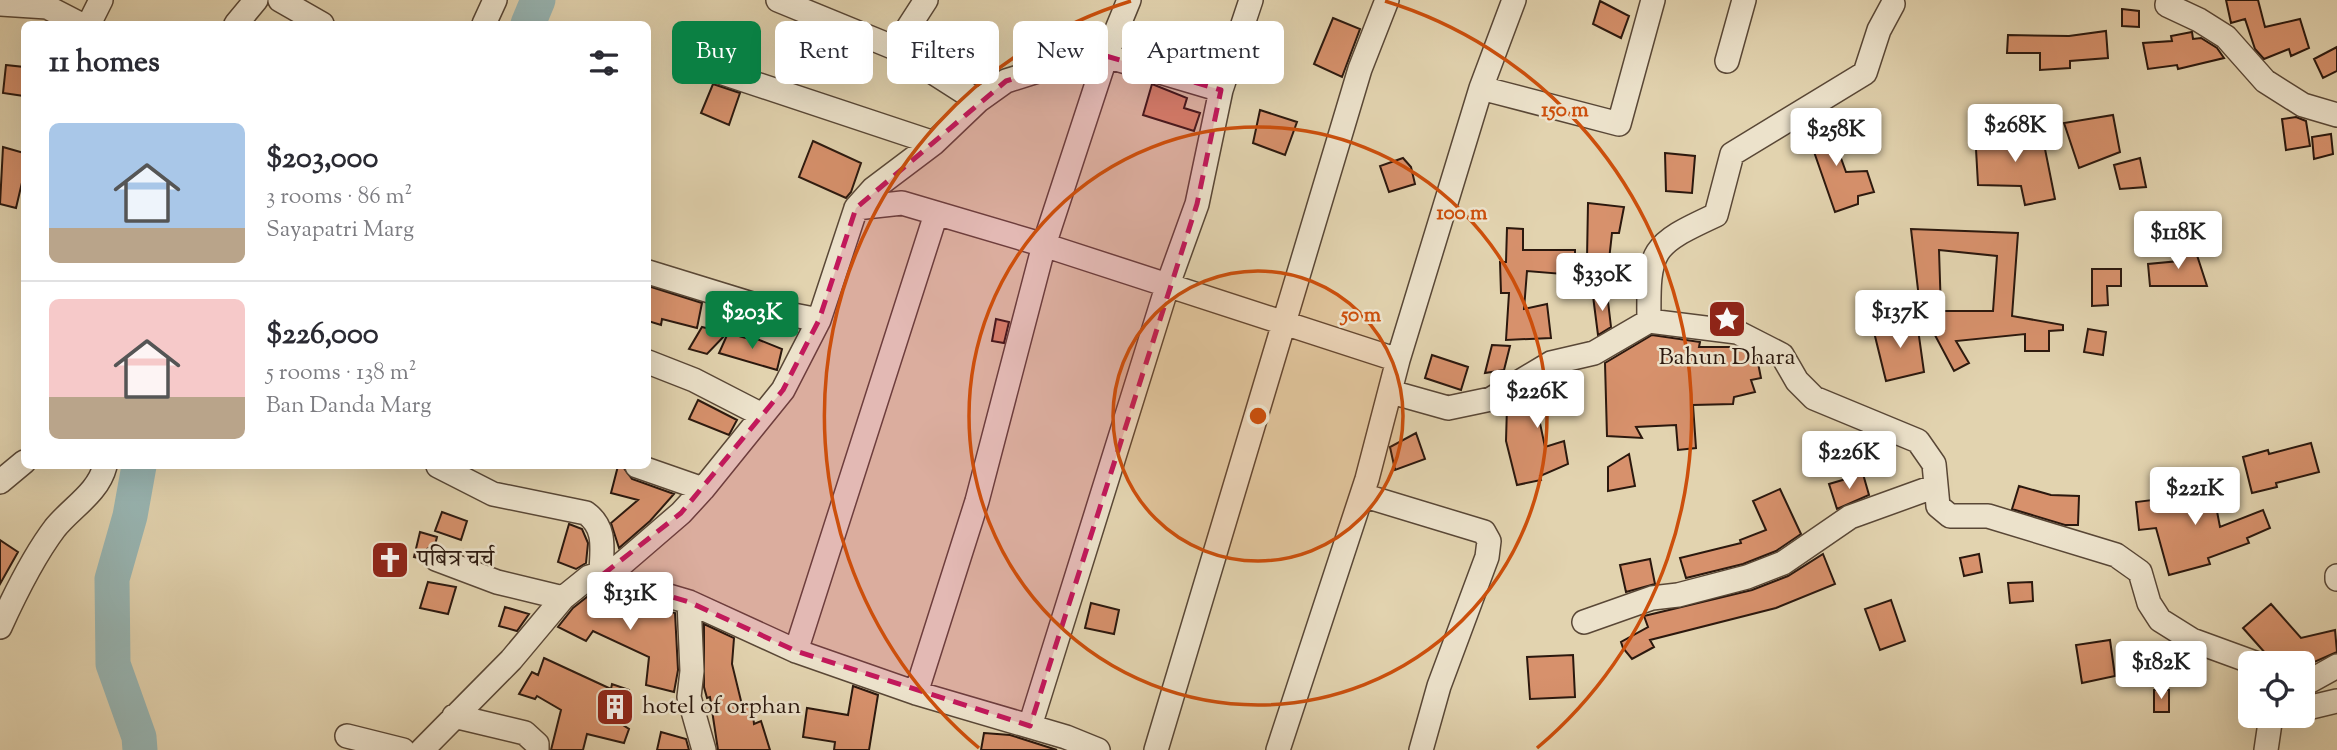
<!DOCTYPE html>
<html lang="en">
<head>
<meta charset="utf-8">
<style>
  body { margin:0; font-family:"Sorts Mill Goudy","Noto Serif Devanagari",serif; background:#f7f7f7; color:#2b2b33; height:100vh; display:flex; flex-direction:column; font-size:26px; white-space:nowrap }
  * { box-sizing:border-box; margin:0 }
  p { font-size:23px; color:#7c7c81 }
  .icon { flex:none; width:38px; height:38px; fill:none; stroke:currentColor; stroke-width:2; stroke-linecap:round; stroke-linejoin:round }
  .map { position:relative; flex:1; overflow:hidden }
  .side { position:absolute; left:21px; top:21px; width:630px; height:448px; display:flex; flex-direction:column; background:#fff; border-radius:10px; box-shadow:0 7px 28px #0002 }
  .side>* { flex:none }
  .banner { position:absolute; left:672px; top:21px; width:665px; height:63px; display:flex; gap:14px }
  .controls { position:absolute; left:2238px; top:651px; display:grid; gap:14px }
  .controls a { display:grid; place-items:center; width:77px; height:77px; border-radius:10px; background:#fff; box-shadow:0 7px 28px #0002; font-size:35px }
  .price { position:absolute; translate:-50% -60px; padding:0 16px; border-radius:7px; background:#fff; color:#222; font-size:23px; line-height:46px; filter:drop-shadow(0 2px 4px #0008) }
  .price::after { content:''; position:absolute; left:50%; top:42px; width:21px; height:16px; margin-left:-10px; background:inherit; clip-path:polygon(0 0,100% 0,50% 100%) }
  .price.selected { background:#0b8043; color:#fff }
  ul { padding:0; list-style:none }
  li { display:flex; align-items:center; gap:21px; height:175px; padding:0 28px }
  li+li { border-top:2px solid #e1e1e2 }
  li span { display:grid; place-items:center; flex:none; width:196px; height:140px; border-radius:10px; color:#555 }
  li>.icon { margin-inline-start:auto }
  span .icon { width:84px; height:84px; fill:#fffc; stroke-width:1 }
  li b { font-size:30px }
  h2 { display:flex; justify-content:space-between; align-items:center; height:84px; padding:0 28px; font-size:30px }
  .chip { padding:0 24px; border-radius:10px; background:#fff; box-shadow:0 7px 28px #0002; font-size:24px; line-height:63px }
  .chip.selected { background:#0b8043; color:#fff }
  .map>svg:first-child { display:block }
</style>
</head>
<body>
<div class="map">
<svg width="2337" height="750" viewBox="0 0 2337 750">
  <rect width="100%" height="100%" fill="#e2d3af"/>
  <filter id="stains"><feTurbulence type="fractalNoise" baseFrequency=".00286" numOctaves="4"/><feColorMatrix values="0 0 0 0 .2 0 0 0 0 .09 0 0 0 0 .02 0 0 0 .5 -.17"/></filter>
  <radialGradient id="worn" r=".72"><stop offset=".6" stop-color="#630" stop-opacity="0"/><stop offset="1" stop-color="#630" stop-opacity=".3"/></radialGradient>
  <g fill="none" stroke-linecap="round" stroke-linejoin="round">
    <path stroke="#98b6b4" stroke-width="35" d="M528 24 538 0
      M139 466 130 516 112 579 113 664 139 737 140 750"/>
  </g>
  <path fill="#d7916c" stroke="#2b180e" stroke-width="2" fill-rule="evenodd" d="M2226 0H2258L2265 27 2300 19 2309 48 2291 56 2289 49 2264 59 2255 49 2245 19 2231 23Z
    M1600 1 1629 16 1621 38 1593 24Z
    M2122 9 2139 11V27L2122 26Z
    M1333 18 1360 29 1342 77 1314 64Z
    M2106 31 2108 58 2070 61V68L2040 70V53H2007L2008 35 2069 36Z
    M2192 32 2193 39 2201 38 2217 48 2224 58 2178 69 2177 65 2148 69 2143 43 2172 41 2171 36Z
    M2337 47V71L2323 78 2314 59Z
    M6 65 24 67V96L3 93Z
    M713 84 740 93 729 125 701 113Z
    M1152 84 1187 98 1184 108 1200 113 1194 131 1143 115Z
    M1260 110 1297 122 1285 155 1253 143Z
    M1825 114 1846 172 1867 171 1874 192 1858 196V204L1835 212 1805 126Z
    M2113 115 2120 152 2079 168 2064 123Z
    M2296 117 2306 121 2310 146 2286 150 2282 119Z
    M2000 130V136L2042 134 2055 199 2025 205 2021 186 1978 185 1975 131Z
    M2331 134 2333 154 2314 159 2312 137Z
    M813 141 861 163 851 192 846 198 799 177Z
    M3 147 24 153V174L16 208 0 204Z
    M1665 153 1695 156 1692 193 1666 191Z
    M1403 158 1411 167 1415 184 1389 192 1380 166Z
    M2140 158 2146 187 2120 189 2114 165Z
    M1588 203 1624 207 1619 233H1612L1609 260 1587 259Z
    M1507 228 1523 229V250H1575V275L1527 271 1524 309 1547 304 1551 338 1506 340 1509 293H1501L1500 262H1506Z
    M1911 229 2018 233 2012 316 2063 325V330L2049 331V351H2025V334L1956 341 1969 363 1954 371 1920 307ZM1939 250 1997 256 1993 311H1941Z
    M2194 246 2207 286H2150L2148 264 2179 261 2177 252Z
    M2092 269H2121V286H2107L2108 305 2092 306Z
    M648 286 702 303 697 328 662 319 661 325 648 321Z
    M1607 293 1611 327 1598 335 1593 296Z
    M996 319 1009 322 1004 343 992 341Z
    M1917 322 1924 372 1886 381 1873 328Z
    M702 327 727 333 707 354 689 349Z
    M2088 329 2106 332 2103 355 2084 352Z
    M728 333 746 338 747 335 782 349 777 370 719 353Z
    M1652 335 1700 342 1699 347H1736L1757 358 1761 378 1751 380 1755 392 1734 397 1733 404 1693 405 1696 448 1678 450 1676 425 1636 427 1642 438 1607 436 1605 363Z
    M1492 345 1510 346 1504 370 1485 373Z
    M1432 355 1468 367 1461 390 1425 378Z
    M1573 373 1578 408 1537 409 1545 447 1564 441 1568 464 1540 476 1541 480 1517 485 1506 441 1507 406 1537 388 1551 386 1550 380 1556 376Z
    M698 400 737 420 729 435 689 419Z
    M1416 433 1425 459 1395 470 1390 447Z
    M2311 443 2319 472 2276 483 2277 487 2252 493 2243 457 2268 450 2269 454Z
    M1629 454 1635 486 1608 491V467Z
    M618 466 623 467 632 479 674 494 650 521 619 548 611 523 638 500 611 493Z
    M1863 474 1869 495 1837 509 1829 484Z
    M2211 480 2220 527 2263 510 2270 528 2247 538 2249 543 2208 558 2210 564 2169 575 2156 528 2139 530 2136 502 2185 496 2183 485Z
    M2019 486 2051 495 2079 496 2078 525H2065L2012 509Z
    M1780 489 1801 534 1776 551 1743 564 1686 578 1680 558 1741 543 1740 540 1766 530 1753 501Z
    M442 512 467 521 461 540 435 531Z
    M569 524 582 529 588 543 586 563 576 569 558 562Z
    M420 532 437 537 435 545 427 549 422 559 414 557Z
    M0 540 18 552 0 584Z
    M1823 554 1835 584 1776 608 1650 640 1654 647 1632 659 1623 648 1621 642 1648 627 1644 616 1752 590 1788 576Z
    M1979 554 1982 572 1964 576 1960 558Z
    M1650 559 1655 584 1626 592 1620 565Z
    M428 582 456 587 448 614 420 608Z
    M2032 582 2033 601 2010 603 2008 583Z
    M597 589 642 603 641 606 675 613 678 670 674 692 646 685 649 657 593 631 586 641 558 627 573 608Z
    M1891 600 1905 641 1880 650 1865 609Z
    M1091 603 1119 610 1114 634 1085 628Z
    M2271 604 2301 638 2335 630 2337 652 2312 663H2274L2243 628Z
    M505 607 529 614 517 631 499 626Z
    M704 624 734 638 732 664 742 705 752 704 754 724 761 721 770 750H718L710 697 707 698 704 687Z
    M2110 640 2115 676 2082 683 2076 645Z
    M1573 655 1575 697 1530 699 1527 657Z
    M544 658 611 689 612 684 629 690 623 725 629 729 624 743 587 734 583 750H551L561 710 537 696 535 699 519 694 532 672 538 675Z
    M853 686 878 695 869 750H834L835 742 803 737 807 708 848 715Z
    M2154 690H2169V712H2154Z
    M661 732 686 739 689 750H657Z
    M984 733 1010 735 1057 750H981Z"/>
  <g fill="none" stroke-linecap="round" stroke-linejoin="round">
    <defs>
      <path id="minor" d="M280 0 322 24
        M778 0 895 48 978 101
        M2168 0 2167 5 2199 20 2226 37 2265 81 2303 105 2337 115
        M0 4 47 7 80 24
        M89 24 101 0
        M236 24 256 0
        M484 24 495 0
        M895 48 926 0
        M1727 61 1744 0
        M714 70 934 143
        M1481 88 1619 124 1653 0
        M856 208 902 203 1044 245 1398 360
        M648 272 778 312 819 320
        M1649 321C1648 249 1651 245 1716 215L1732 154 1865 73 1879 30 1893 4
        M648 362 694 380 762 415
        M1391 392 1448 408 1491 399 1551 363 1594 353 1649 321 1737 332 1782 355 1797 381 1814 398 1918 441 1934 464 1938 506 1950 516H1988L2116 555 2140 572 2149 603 2160 620 2192 640 2255 663
        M438 466 493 494 586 513C608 529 601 552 601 576L689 602 796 651 916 693 1066 737 1098 750
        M637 466 703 489
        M0 482 24 462
        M1362 495 1484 532 1489 541 1487 557 1439 686 1421 750
        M436 559 497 582 563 598
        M2337 576V579
        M689 602 692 671 689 697 704 750
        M1584 622 1652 598 1678 595 1747 577 1783 563 1850 517 1933 487
        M0 627C15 594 33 557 55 528 72 507 98 493 105 466
        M796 651 936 214
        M2303 685 2337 666
        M916 693 977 501 1044 245 1106 56 1221 90
        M2303 709 2337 701
        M454 716 525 733 537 744V750
        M1030 726 1167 287 1197 204 1221 90 1251 0
        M347 736 403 750
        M422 750 511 660 563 598 589 577 616 569 681 513 703 489 783 390 819 320 856 208 873 189 934 143 978 101 1006 81 1047 68 1087 66 1106 56 1129 0
        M1156 750 1360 69 1387 0
        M1278 750 1367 479 1398 360 1481 88 1514 0
        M2266 750 2271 716"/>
    </defs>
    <use href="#minor" stroke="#594736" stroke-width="26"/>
    <use href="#minor" stroke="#ece2cb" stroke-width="23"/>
  </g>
  <path fill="#c2185b" fill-opacity="0.2" stroke="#c2185b" stroke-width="5" stroke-dasharray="14 9" stroke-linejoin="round" d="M1106 56 1221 90 1197 204 1030 726 796 651 689 602 601 576 681 513 783 390 819 320 856 208 1006 81 1047 68 1087 66Z"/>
  <circle cx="1258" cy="416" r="145" fill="#cc4f0c" fill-opacity=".12"/>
  <g fill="none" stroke="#cc4f0c" stroke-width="3.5">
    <circle cx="1258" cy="416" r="145"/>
    <circle cx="1258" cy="416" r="289"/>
    <path d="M979 748A434 434 0 0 1 1131 1M1385 1A434 434 0 0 1 1537 748"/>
  </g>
  <defs>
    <symbol id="sight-square" viewBox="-11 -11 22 22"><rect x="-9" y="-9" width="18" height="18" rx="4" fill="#8f2418" stroke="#ece2cb"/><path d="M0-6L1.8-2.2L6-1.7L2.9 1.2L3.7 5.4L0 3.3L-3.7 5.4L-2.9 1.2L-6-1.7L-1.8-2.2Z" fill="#fff"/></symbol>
    <symbol id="church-square" viewBox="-11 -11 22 22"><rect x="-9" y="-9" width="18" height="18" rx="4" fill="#8f2418" stroke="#ece2cb"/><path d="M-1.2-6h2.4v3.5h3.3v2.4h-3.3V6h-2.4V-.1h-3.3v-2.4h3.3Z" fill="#fff"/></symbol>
    <symbol id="building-square" viewBox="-11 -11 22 22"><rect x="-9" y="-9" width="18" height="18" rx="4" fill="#8f2418" stroke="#ece2cb"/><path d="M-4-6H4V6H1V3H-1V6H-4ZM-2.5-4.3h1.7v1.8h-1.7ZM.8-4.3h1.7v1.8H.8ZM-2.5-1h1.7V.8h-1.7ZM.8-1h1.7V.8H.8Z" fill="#fff"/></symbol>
  </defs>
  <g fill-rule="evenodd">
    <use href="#sight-square" x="1705" y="297" width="44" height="44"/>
    <use href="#church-square" x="368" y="538" width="44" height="44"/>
    <use href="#building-square" x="593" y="685" width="44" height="44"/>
  </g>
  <g text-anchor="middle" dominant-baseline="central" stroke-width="5" stroke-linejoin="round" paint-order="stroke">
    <g font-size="24" fill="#2b180e" stroke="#ece2cb" text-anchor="start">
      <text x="1727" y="358" text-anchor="middle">Bahun Dhara</text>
      <text x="417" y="560">पबित्र चर्च</text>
      <text x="642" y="707">hotel of orphan</text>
    </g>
  </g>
  <circle cx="1258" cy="416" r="10" fill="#cc4f0c" stroke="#ece2cb" stroke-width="3.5"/>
  <g font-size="21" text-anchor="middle" font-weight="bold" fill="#cc4f0c" stroke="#ece2cb" stroke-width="5" stroke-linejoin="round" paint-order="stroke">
    <text x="1565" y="116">150 m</text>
    <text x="1462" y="219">100 m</text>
    <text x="1361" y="321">50 m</text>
  </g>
  <rect width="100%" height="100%" filter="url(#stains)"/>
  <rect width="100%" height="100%" fill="url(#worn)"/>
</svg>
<div class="controls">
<a><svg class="icon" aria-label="locate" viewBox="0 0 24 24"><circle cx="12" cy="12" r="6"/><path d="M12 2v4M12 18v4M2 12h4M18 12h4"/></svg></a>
</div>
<b class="price" style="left:2015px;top:164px">$268K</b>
<b class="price" style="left:1836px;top:168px">$258K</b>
<b class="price" style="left:2178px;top:271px">$118K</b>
<b class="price" style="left:1602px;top:313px">$330K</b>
<b class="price" style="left:1900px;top:350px">$137K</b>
<b class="price selected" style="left:752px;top:351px">$203K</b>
<b class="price" style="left:1537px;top:430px">$226K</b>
<b class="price" style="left:1849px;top:491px">$226K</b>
<b class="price" style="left:2195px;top:527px">$221K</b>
<b class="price" style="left:630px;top:632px">$131K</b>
<b class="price" style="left:2161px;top:701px">$182K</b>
<div class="banner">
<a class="chip selected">Buy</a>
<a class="chip">Rent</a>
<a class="chip">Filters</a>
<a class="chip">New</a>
<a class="chip">Apartment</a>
</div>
<section class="side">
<h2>11 homes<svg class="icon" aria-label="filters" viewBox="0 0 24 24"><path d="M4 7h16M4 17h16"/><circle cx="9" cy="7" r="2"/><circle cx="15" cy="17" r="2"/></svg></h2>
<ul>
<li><span style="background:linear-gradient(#a9c7e8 75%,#b9a48a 0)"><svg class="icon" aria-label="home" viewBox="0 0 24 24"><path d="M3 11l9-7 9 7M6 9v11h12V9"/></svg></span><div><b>$203,000</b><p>3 rooms · 86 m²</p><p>Sayapatri Marg</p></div></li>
<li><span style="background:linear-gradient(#f6c9c9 70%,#b9a48a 0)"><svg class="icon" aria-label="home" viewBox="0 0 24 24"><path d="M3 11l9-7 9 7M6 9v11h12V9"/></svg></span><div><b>$226,000</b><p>5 rooms · 138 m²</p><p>Ban Danda Marg</p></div></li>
</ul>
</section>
</div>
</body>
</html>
